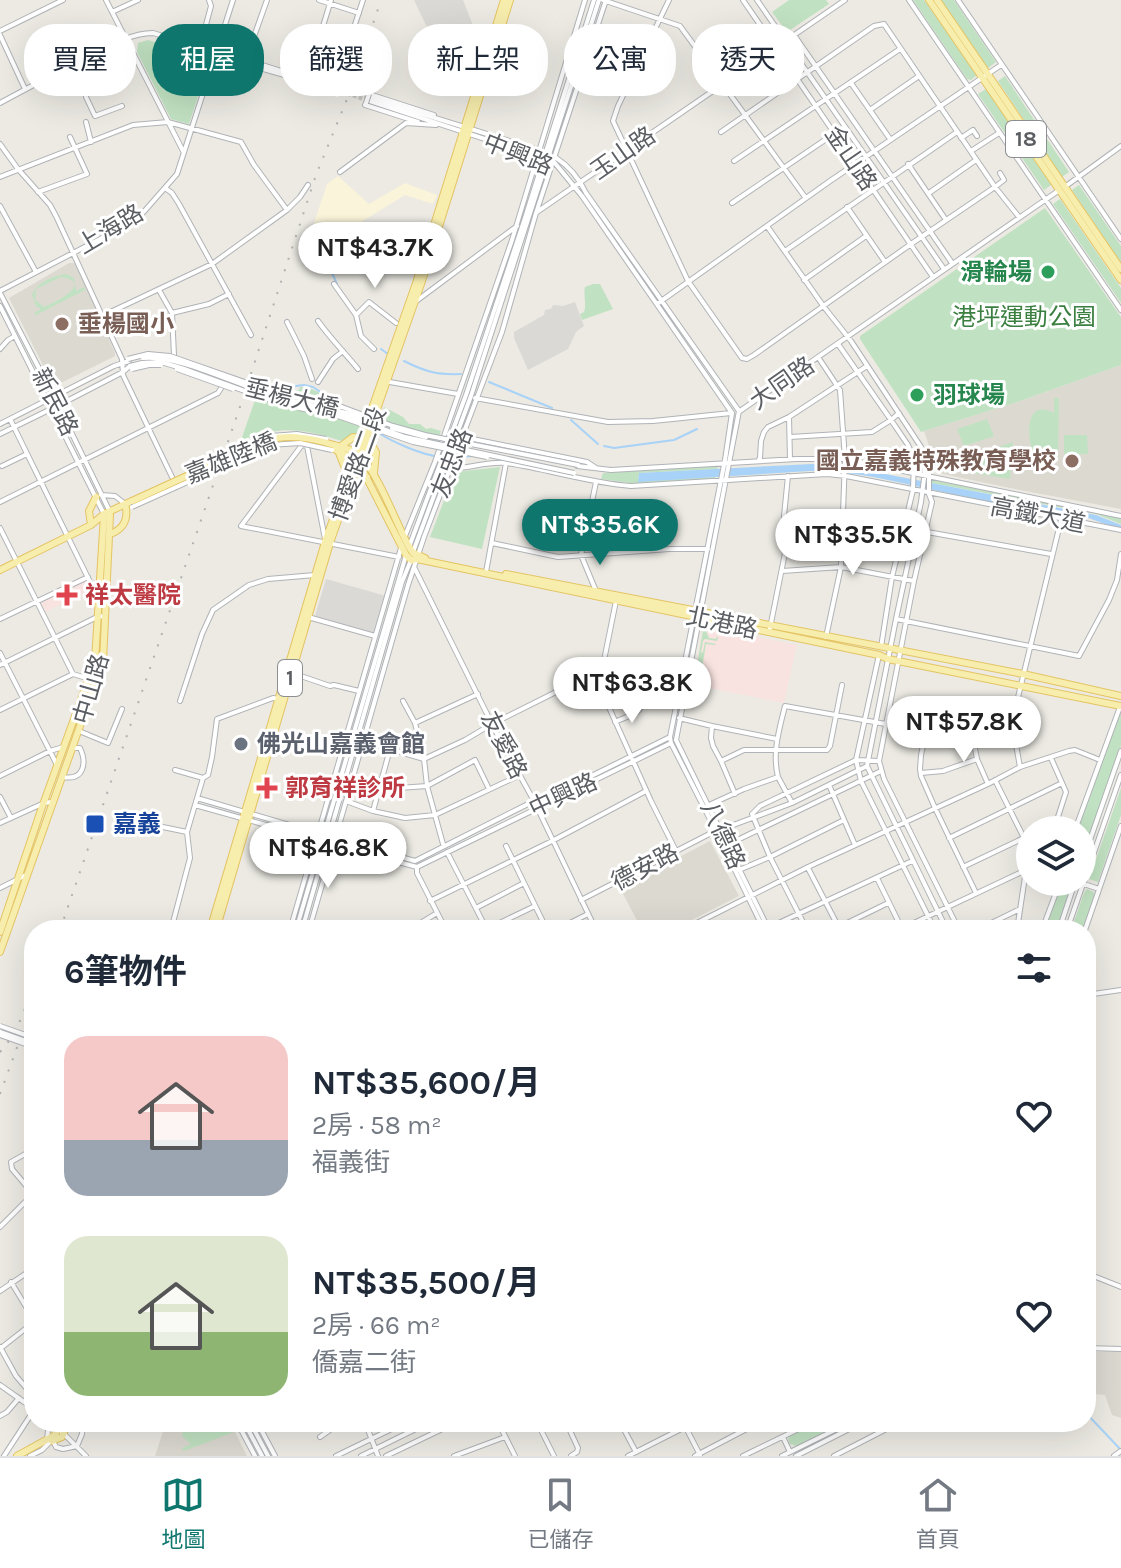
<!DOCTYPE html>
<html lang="zh-TW">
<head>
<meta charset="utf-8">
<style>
  body { margin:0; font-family:Karla,"Noto Sans TC",sans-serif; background:#f6f6f7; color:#1f2937; height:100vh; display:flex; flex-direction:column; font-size:30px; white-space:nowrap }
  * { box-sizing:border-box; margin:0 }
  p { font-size:26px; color:#747a83 }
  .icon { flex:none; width:44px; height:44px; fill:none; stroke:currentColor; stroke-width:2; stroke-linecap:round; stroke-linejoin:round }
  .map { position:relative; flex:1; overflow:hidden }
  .panel { position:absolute; left:24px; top:920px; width:1072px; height:512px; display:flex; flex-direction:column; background:#fff; border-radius:32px; box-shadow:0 8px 32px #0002 }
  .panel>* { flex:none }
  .banner { position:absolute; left:24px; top:24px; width:1074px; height:72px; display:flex; gap:16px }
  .buttons { position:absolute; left:1016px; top:816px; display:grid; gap:16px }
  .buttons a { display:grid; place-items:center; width:80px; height:80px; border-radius:50%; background:#fff; box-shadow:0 8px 32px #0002; font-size:40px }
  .price { position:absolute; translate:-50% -68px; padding:0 18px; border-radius:28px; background:#fff; color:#222; font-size:26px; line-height:52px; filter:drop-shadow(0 2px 4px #0008) }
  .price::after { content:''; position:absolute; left:50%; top:48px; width:24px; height:18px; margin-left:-12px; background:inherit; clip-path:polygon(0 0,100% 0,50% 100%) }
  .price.current { background:#0f766e; color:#fff }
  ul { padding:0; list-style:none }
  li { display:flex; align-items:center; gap:24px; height:200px; padding:0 40px }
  li span { display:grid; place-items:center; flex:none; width:224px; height:160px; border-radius:24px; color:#555 }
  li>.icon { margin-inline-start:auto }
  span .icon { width:96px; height:96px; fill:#fffc; stroke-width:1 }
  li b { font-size:34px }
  h2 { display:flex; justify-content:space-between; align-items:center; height:96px; padding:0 40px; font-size:34px }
  .chip { padding:0 28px; border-radius:32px; background:#fff; box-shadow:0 8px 32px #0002; font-size:28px; line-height:72px }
  .chip.current { background:#0f766e; color:#fff }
  .tab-bar { display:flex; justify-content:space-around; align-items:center; height:112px; border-top:2px solid #e0e1e3; background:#fff; font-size:22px; color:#747a83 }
  .tab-bar a { display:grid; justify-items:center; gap:4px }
  .tab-bar .current { color:#0f766e }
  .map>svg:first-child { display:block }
</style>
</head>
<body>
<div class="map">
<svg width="1121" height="1456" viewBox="0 0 1121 1456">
  <rect width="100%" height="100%" fill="#eceae3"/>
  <path fill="#faf4da" d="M338 176 369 204 405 183 437 195 433 204 405 195 358 224 356 223 322 237 313 226 327 184Z"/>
  <path fill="#dbd9d5" d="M414 0H463L474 28 437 48Z
    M575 302 584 326 576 332 568 349 528 370 514 338V332L544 315 545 310 551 309 553 305 563 306Z
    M326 579 386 596 375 634 315 616Z"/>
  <path fill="#dcd9d1" d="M69 263H76L115 353V356L57 385H53L9 298Z
    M1121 365V509L1010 488 943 474 935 469 932 455 924 431 1020 401Z
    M710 841 739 896 672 930H642L620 888Z
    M1086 1352H1121V1418L1112 1415 1105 1395 1086 1393Z
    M166 1422H230L247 1456H155Z"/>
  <path fill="#f8e3e0" d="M86 579 92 589 46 612 40 601Z
    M707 627 797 645 784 703 693 685 703 630Z"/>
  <path fill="#c1e2c2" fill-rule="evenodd" d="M789 0H826L829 4 787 32 772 12Z
    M913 0H924L977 75 971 80 967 79Z
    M941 0H954L996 62 988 68Z
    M148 40 197 54 207 60V69L189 124 171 119 137 52 138 43Z
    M1005 76 1069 172 1062 177 998 81Z
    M986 89 1051 185 1044 190 978 94Z
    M1079 185 1121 246V263L1072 190Z
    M1060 199 1121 288V303L1053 204Z
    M1045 208 1121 317V365L1020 401 921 432 860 339V336Z
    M66 274 74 278 76 291 84 287 85 290 36 315 34 313 41 309 36 306 32 295C37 282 53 276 66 274ZM61 277C95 282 56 303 44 307L35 300 36 289Z
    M593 284H600L613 309 582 320 580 314 584 312C587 303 583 296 585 287Z
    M300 387C324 388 345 411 363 426L359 433 348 437 342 441C298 428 285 426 241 440L255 400 299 390Z
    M1054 398H1059L1058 460 1054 461V453L1044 457 1033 452C1026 435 1026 398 1054 413Z
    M384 407 403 417 409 424H420L426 429 431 428 441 431 435 447 415 442 380 422Z
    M987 419 994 436 964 446 957 429Z
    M1064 435H1087L1088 454H1064Z
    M1013 442 1010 479 950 469 949 471 939 466 938 460 947 457 950 463Z
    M718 466 717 469 639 473 638 481 715 477V479L637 484 601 479 603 473Z
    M500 467 482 549 430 537 455 472Z
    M932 480 1121 517V524L1096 514 932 483Z
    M707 627 746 634 743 638V635L711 629 710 631H706L709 638 716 639 717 636 718 638 717 641 705 639 703 641 701 653 703 652 705 642 716 644 715 645 706 644 701 675 709 677 708 686 693 683 694 681 707 680 695 677 703 630Z
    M1121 710V746L1082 855V830H1078Z
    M1121 788V815L1098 882 1089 879Z
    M1064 882 1068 884 1070 889 1057 930H1044L1060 886Z
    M1087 889 1094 892V897L1082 930H1071L1084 893Z
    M187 1422H227V1431L233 1429 234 1432 184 1451 182 1448 191 1444 182 1436 184 1426Z
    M818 1422H838L835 1427 796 1446 790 1444 788 1439 790 1436Z"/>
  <path fill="#a8d2f7" d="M812 464 849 467 1096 515 1121 525V530L1086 517 1084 521C1036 511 987 502 938 491 896 482 854 470 810 471L638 482 639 473Z"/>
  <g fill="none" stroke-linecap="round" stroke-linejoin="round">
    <path stroke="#a8d2f7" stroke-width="2" d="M308 241 327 262 337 284
      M381 349 388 354
      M404 361C426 372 437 375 461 374
      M489 382 552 408
      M273 389 304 385 313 387 340 405
      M571 420 598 444
      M374 430C390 441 423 456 442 457
      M604 446 614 448 674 440 697 429
      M448 457 474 456
      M1086 1413 1121 1450"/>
    <path stroke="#c8c7c3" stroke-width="4" stroke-dasharray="4 2" stroke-linecap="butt" d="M330 85 368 97
      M330 88 370 101"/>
    <defs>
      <path id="minor" d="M106 0 183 151
        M319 0 359 13
        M331 0 316 49 344 58 363 0
        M603 0 680 26 805 197
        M669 0 618 106 613 121 688 281 742 358 747 359 754 355 911 244 995 187 1004 180 1000 173
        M743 0 933 277
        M757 0 944 269
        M909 0 1121 310
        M958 0 1121 239
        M112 12 138 0
        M0 31 63 0
        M0 35 25 89
        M794 35 952 263
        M200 47 211 6 209 0
        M223 54 228 59 330 88
        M246 59 267 0
        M851 83 890 139
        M369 94 434 115
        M86 97 95 116 122 106
        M371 98 548 153
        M370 101 554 162 582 196 732 413 725 460 670 737 671 743 716 831 764 930
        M0 103C26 89 52 75 78 62 100 51 128 33 153 33L223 54H228L278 70 330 85
        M366 103 365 105 418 122
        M870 110 919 76
        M86 122 91 142
        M721 132 874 26 884 24 995 187 1019 217
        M961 138 973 130 977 136
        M0 144 18 169 50 205 56 216 122 359 123 375 172 477
        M971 151 999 133
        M555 157C569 166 579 178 586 193L739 411 676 740
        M734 161 900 49
        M908 164 946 220
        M340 172 406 123 436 125
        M0 177 133 125 168 122 241 142 254 165 287 210
        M1066 186 1121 146
        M165 188 172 193 179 204 251 335
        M38 192 87 174 70 137
        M929 193 976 160
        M732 203 844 127
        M0 206 36 272
        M847 207 885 262
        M537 212 845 0
        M767 226 824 307 851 341 923 450 925 471 921 502 896 619 867 766 947 930
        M785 251 957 132
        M804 280 866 236
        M334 284 356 315 361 336 374 349
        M159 290 172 313 174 355
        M0 291 100 239 141 215 177 174 233 0
        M0 293 58 405 110 512
        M415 302 517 226
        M657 304 830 181 1001 65
        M0 306 104 514
        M172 313 209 304 229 294
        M356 315 369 302 396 323
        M102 316 212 264 287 210 300 197 308 185
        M318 321C330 338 345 353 358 369
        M287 322 304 356 312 379
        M838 344 891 420 908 445 914 459 913 490 892 577 881 647
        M0 349 8 340 15 336
        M818 357 840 390 845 459 841 567 826 637
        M384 381 458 394
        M318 382 333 359 343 351
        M475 398 608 422 653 421 731 413
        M59 405 123 372 130 366
        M740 411 1058 191
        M789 417 790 459
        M10 419 91 584 98 591
        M0 424 114 366 129 361
        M0 434 51 409
        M453 435 587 462 596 468
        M790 437 872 432 891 420 899 413
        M758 461 760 458 761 441 764 432 768 427 789 417 867 366
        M2 466 27 454
        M577 466 611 470 797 459H845L1121 516
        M927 466 929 471V494L932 502 914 581 879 761 884 779 959 930
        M442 468C463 471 484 461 506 463 548 469 588 483 631 486L827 474 846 476 1121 530
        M596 482 581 555 596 591
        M101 495 115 496 124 503
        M0 502 218 393 223 385
        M0 528 73 674
        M916 530 1051 554
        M405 536 435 462 512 240 585 0
        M325 539 307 446 302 445 241 526 399 557
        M492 543 558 557 669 549H708
        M409 547 466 395 524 221 594 0
        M413 552 471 396 599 0
        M414 567 496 732 534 801 596 930
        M782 571 841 567 914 581
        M486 572 506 463
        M616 601 599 685 651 801 676 851
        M308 617 375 636
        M0 619 88 577
        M896 619 1079 656 1109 600 1117 580 1121 554
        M770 628 787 543 784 516 788 476
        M0 653 57 765
        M879 655 856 760 861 781 935 930
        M0 665 99 616 106 617
        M292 673 330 686 334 685 359 691
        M73 674 96 681
        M180 701 202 634 213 610 249 585 268 579 315 575
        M403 701 415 723 424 759 427 786 443 844
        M0 710 73 674
        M679 718 712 726 777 739
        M615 722C636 712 642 716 645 691
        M415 723 478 694
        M712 726 711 738 713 746 721 761 735 794
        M79 731 108 743 122 709
        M972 733 977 759 988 784
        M345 736 424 759 465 740 492 724 578 681 599 680 677 698
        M676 740 769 930
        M1051 758 1066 792 1056 823
        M721 761 744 750H827L830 746 842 685
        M1020 767 1069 751 1075 750 1100 760
        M175 770 203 778
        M921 773 943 771 977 759
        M0 776 50 751 63 747
        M63 777C84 781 87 763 80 748H72
        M778 777 792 803
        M381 780 399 788 427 786 475 760 489 789
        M995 780 1024 838 1026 870 1017 930
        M829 785 855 845
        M0 797 11 818
        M197 798 320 834
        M346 801 373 811 405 818 435 815 518 776
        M195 805 319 840
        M709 805 744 789 778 777C772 753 779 730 785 706L947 735C970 734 990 727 1012 722
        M373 811 390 749
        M0 823 44 803 52 802
        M158 826 187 832
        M1041 830 1056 823 1076 830
        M1075 830 1120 707
        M949 838 1062 783
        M336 839 415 861 534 801 545 799 670 737
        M331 844 417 867 671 743
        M729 844 881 771
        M506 846 547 930
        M447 852 487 930
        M1082 863 1121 751
        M417 867V873L446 930
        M963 867 1030 835
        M808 868 840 930
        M739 870 770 857 844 820
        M877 878 902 929
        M1078 882 1099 889
        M0 888 26 875
        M976 893 935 808 921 776 920 769 921 755 933 699 983 709 990 727
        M581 900 721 828 728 827 792 803 867 766
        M430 901 552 841 646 791
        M476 908 524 883
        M839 927 888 903
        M768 928 912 861
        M487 929 535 906
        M144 930 146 924 161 930
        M171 930 190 858 187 832 203 778 208 775 212 757 217 719 273 698 279 699
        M290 930 401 548
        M296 930 406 555
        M302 930 402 582 411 560
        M309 930 408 585 424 537 502 332 536 213 606 0
        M409 930 437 913
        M556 930 588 914
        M683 930 808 867 988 784 1020 767 1012 722 1061 520
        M807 930 770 857 752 814 760 806 856 760 879 761
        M899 930 1026 870H1030
        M977 930 1020 909
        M1042 930 1060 882
        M1059 930 1075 882
        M1067 930 1121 775
        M1085 930 1121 826
        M1086 995 1121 990
        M34 1149 11 1162 12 1169 34 1195
        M0 1227 32 1195
        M1086 1273 1121 1287
        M11 1282 34 1320
        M0 1291 34 1268
        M0 1347 16 1376 34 1397
        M1 1348 34 1322
        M1086 1348 1121 1349
        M0 1385 34 1409
        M0 1416 7 1412 19 1398
        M52 1422 86 1456
        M237 1422 255 1456
        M244 1422 262 1456
        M250 1422 268 1456
        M257 1422 275 1456
        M365 1422 378 1456
        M498 1422 515 1456
        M537 1422 554 1456
        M566 1422 578 1448 577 1452 571 1456
        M620 1422 636 1452
        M683 1422 700 1455
        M58 1430 79 1422
        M320 1437 341 1422
        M783 1437 790 1452
        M47 1439 49 1422
        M53 1441 56 1447 63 1449 77 1446 82 1434 83 1422
        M4 1456 34 1410
        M30 1456 42 1450 49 1443
        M336 1456 406 1422
        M361 1456 430 1422
        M386 1456 457 1422
        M454 1456 505 1437
        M628 1456 695 1422
        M695 1456 760 1422
        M743 1456 813 1422
        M782 1456 851 1422
        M796 1456 863 1422
        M834 1456 900 1422
        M1114 1456 1121 1451"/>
      <path id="major" d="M929 0 1121 280
        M937 0 1121 269
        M367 437 376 452 374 473
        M334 445C341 447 352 449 358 454 376 468 397 525 409 547L413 553 425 558
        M340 447 353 437 360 438
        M333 448C340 454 350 455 358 461L406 555 411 560 417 559 879 655 888 659 1121 706
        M339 453 345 468 367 477
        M91 525 89 511 96 497
        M110 534C122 530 128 521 126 508
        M0 570 91 525 104 514 132 501
        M506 574 1023 674 1121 696
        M210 930 325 542 416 283 504 0
        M216 930 330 543 421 284 510 0
        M0 932 41 810 95 661 104 514
        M0 952 103 661 110 515
        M52 1441 62 1437 68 1422
        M17 1456 55 1435 62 1422"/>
    </defs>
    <use href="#minor" stroke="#b0b3b7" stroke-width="6"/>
    <use href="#major" stroke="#e4c464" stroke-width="8"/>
    <use href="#minor" stroke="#fff" stroke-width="4"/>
    <use href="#major" stroke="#f7edad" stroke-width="6"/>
    <path stroke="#b1b2b2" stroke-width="2" stroke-dasharray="2 10" stroke-linecap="butt" d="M60 930 242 401 316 175 352 87 381 0
      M0 1052C18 1033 25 1008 34 984
      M0 1094 34 1001"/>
    <defs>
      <path id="minor-bridge" d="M337 95 340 85
        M366 103 369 94
        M143 358C179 354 243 388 281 398 312 406 341 409 372 421
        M128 359 148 354 170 356 276 393 342 407 393 426 425 435 578 465
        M130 366 142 363 161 362 184 369 267 399 346 415 405 437 574 473
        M132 369 149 365H161
        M177 369 233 389
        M299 408 338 416 413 442 487 457
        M392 428 426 437
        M271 436 297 434 326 439
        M227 454 263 438
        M132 507 270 445 300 443 332 450
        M0 1026 34 1038
        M0 1032 34 1044
        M0 1035 34 1047"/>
      <path id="major-bridge" d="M132 501 263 441C288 434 309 437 334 445"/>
    </defs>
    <use href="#minor-bridge" stroke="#b0b3b7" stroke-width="6" stroke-linecap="butt"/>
    <use href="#major-bridge" stroke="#e4c464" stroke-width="8" stroke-linecap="butt"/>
    <use href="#minor-bridge" stroke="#fff" stroke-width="4"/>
    <use href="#major-bridge" stroke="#f7edad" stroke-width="6"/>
  </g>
  <g fill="#2e9e5b" stroke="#fff" stroke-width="3">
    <circle cx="1048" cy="272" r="8"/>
    <circle cx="917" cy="395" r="8"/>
  </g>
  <g fill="#8d6e63" stroke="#fff" stroke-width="3">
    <circle cx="62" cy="324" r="8"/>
    <circle cx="1072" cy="461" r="8"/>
  </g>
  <g fill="#e0444e" stroke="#fff" stroke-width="3">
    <path d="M63 583h8v8h8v8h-8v8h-8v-8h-8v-8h8z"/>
    <path d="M263 776h8v8h8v8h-8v8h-8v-8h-8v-8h8z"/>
  </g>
  <circle fill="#6b7280" stroke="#fff" stroke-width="3" cx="241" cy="744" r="8"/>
  <rect fill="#1a4fb4" stroke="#fff" stroke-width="3" x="85" y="814" width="20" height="20" rx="4"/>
  <g text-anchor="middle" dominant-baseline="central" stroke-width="6" stroke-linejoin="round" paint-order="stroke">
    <g fill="#fff" stroke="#8c8e91" stroke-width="2">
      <rect x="1006" y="121" width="40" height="36" rx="6"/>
      <rect x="278" y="660" width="24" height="36" rx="6"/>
    </g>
    <g font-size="22" font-weight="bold" fill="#5b5e62">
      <text x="1026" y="139">18</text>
      <text x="290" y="678">1</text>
    </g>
    <g font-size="24" fill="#5b5e62" stroke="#fff">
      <text transform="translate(623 153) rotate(-35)">玉山路</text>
      <text transform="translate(518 154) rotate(22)">中興路</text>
      <text transform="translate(851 158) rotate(56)">金山路</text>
      <text transform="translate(110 229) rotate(-31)">上海路</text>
      <text transform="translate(782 383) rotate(-35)">大同路</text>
      <text transform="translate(292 398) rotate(14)">垂楊大橋</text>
      <text transform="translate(55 402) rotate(63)">新民路</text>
      <text transform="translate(231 458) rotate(-22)">嘉雄陸橋</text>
      <text transform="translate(452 463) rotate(-69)">友忠路</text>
      <text transform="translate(358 464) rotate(-70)">博愛路二段</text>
      <text transform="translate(1038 515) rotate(11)">高鐵大道</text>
      <text transform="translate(722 623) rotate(12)">北港路</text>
      <text transform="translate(91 689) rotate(-74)">中山路</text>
      <text transform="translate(504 745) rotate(63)">友愛路</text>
      <text transform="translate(563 795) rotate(-25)">中興路</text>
      <text transform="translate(723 835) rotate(65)">八德路</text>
      <text transform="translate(645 867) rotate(-28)">德安路</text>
    </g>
    <g font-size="24" font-weight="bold" fill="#27864d" stroke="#fff" text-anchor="end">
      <text x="1032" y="272">滑輪場</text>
      <text x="933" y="395" text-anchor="start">羽球場</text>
    </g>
    <g font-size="24" fill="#3c8041" stroke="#fff">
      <text x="1024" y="317">港坪運動公園</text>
    </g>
    <g font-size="24" font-weight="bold" fill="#785e54" stroke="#fff" text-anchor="start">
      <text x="78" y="324">垂楊國小</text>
      <text x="1056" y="461" text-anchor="end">國立嘉義特殊教育學校</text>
    </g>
    <g font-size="24" font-weight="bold" fill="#be3a42" stroke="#fff" text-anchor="start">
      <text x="85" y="595">祥太醫院</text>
      <text x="285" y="788">郭育祥診所</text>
    </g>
    <g font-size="24" font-weight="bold" fill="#5b616d" stroke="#fff" text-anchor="start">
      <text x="257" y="744">佛光山嘉義會館</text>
    </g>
    <g font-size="24" font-weight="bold" fill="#164399" stroke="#fff" text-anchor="start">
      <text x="113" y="824">嘉義</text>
    </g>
  </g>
</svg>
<div class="buttons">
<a><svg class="icon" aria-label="layers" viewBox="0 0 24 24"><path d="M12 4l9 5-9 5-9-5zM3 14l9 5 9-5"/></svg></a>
</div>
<b class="price" style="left:375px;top:290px">NT$43.7K</b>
<b class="price current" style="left:600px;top:567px">NT$35.6K</b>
<b class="price" style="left:853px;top:577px">NT$35.5K</b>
<b class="price" style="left:632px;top:725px">NT$63.8K</b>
<b class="price" style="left:964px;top:764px">NT$57.8K</b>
<b class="price" style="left:328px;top:890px">NT$46.8K</b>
<div class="banner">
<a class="chip">買屋</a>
<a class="chip current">租屋</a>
<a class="chip">篩選</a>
<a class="chip">新上架</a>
<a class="chip">公寓</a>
<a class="chip">透天</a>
</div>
<section class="panel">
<h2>6筆物件<svg class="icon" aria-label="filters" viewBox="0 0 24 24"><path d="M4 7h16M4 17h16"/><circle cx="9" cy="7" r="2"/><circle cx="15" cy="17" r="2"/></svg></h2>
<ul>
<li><span style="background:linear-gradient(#f6c9c9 65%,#9aa5b1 0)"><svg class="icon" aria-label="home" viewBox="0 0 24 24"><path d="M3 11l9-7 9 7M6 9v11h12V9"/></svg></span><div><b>NT$35,600/月</b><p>2房 · 58 m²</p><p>福義街</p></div><svg class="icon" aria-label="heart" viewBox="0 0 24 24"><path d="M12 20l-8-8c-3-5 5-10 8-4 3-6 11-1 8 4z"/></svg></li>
<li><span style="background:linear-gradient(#dfe7d0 60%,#8fb573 0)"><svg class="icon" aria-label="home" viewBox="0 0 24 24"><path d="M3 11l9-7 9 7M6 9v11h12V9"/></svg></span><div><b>NT$35,500/月</b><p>2房 · 66 m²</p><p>僑嘉二街</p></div><svg class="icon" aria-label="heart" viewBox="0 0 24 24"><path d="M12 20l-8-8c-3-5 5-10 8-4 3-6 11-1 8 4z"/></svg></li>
</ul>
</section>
</div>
<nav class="tab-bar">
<a class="current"><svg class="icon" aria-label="map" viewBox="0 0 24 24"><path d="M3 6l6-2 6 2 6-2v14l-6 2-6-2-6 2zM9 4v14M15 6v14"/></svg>地圖</a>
<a><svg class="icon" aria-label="saved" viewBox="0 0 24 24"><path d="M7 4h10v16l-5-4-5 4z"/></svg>已儲存</a>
<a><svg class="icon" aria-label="home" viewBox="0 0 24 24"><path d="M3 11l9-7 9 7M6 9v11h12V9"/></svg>首頁</a>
</nav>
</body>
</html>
